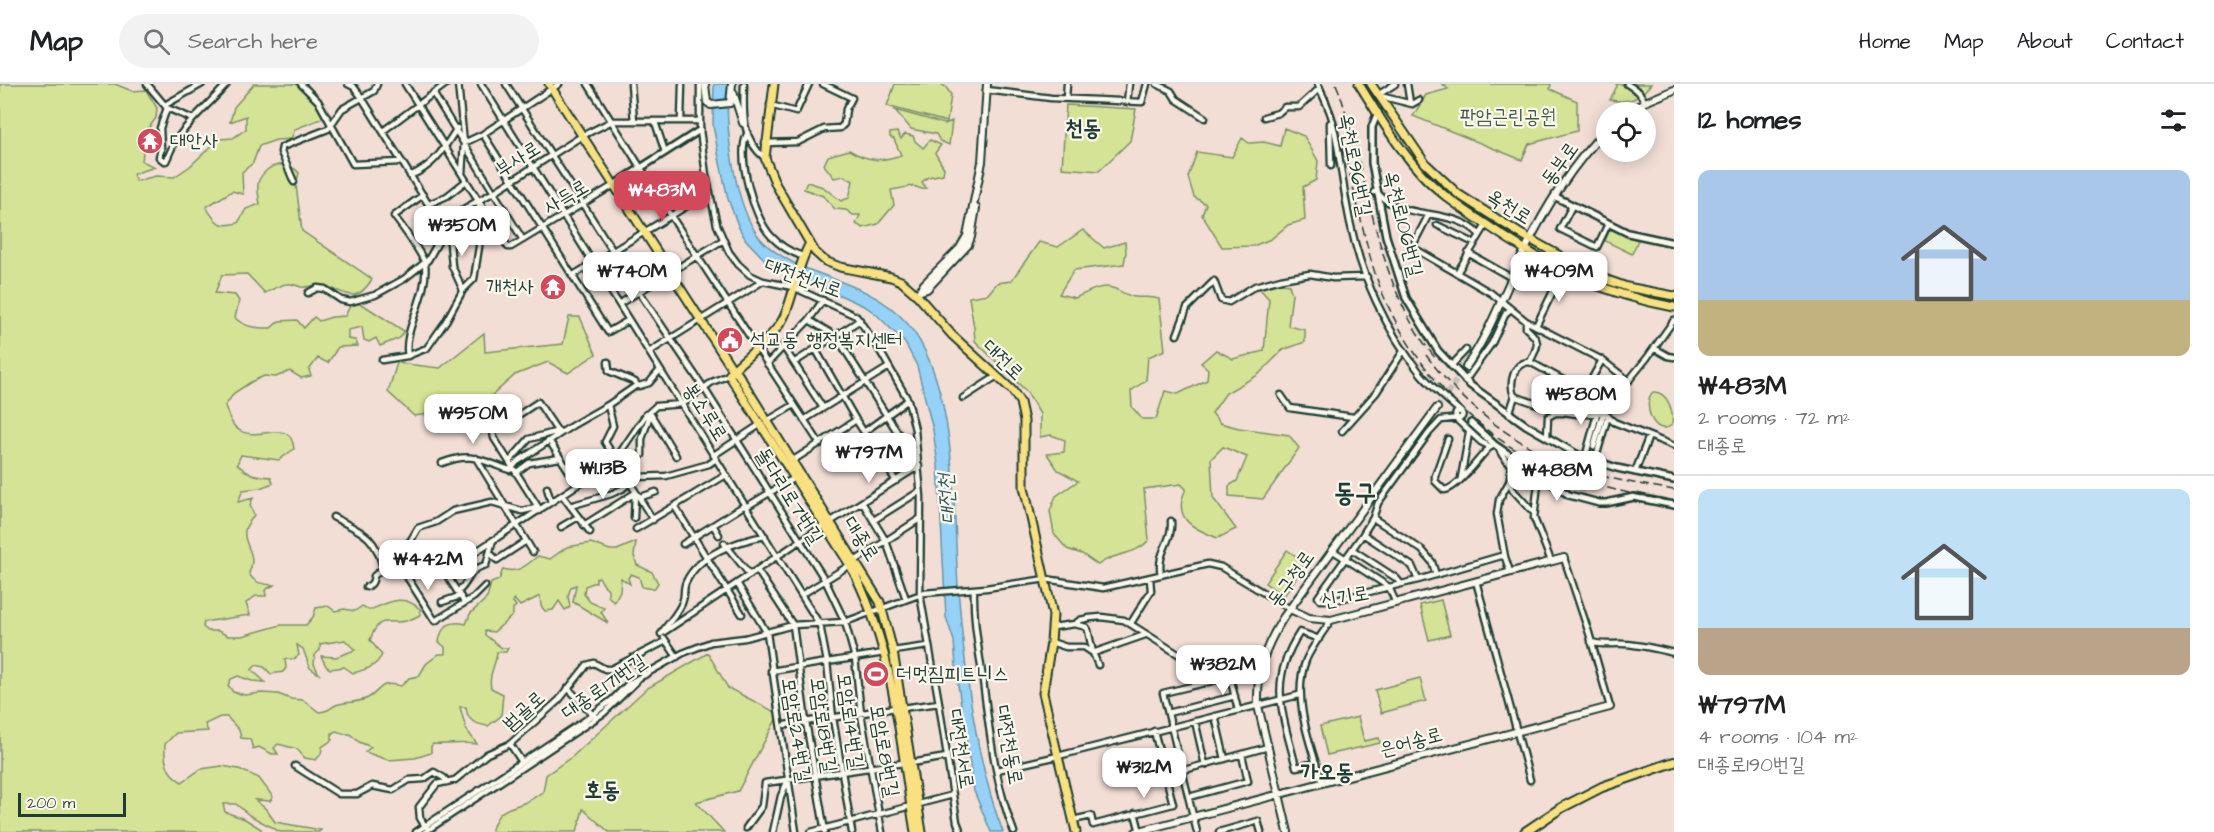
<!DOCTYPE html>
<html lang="en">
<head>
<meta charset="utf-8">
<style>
  body { margin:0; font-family:"Architects Daughter","Poor Story",sans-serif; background:#f2f2f2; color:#202124; height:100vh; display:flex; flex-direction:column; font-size:22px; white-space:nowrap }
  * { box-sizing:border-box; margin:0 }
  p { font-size:20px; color:#757577 }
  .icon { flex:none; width:33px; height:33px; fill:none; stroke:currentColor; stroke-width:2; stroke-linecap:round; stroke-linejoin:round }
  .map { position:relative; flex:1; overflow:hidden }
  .drawer { display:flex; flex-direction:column; background:#fff; width:540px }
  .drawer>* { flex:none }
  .fabs { position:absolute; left:1596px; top:18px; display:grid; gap:12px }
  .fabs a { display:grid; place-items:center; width:60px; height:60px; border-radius:50%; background:#fff; box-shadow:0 3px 15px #0003; font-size:30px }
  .scale { position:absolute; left:18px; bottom:15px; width:108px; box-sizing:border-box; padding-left:6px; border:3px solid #1f3d34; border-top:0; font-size:16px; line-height:21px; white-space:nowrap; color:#1f3d34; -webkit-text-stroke:4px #fbf7ec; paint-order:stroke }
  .price { position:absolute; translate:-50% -51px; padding:0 14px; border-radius:12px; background:#fff; color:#222; font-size:20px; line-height:39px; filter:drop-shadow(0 2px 3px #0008) }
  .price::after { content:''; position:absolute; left:50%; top:36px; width:18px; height:14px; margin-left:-9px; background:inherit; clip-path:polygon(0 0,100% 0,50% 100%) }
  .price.on { background:#d1495b; color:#fff }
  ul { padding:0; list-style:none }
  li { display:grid; align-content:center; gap:12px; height:318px; padding:0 24px }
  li+li { border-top:2px solid #e0e0e0 }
  li span { display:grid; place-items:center; height:186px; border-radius:12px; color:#555 }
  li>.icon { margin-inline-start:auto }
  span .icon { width:108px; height:108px; fill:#fffc; stroke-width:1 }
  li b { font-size:26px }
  h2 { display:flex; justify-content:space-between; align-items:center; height:72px; padding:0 24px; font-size:26px }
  header { display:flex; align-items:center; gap:36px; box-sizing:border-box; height:84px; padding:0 30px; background:#fff; border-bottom:2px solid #e0e0e0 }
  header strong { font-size:28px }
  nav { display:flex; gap:33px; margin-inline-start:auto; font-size:21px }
  .search { width:420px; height:54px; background:#f2f2f2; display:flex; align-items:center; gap:15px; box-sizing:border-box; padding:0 21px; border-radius:33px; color:#757577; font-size:22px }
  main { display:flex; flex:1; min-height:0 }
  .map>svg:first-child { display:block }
</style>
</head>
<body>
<header>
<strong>Map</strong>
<div class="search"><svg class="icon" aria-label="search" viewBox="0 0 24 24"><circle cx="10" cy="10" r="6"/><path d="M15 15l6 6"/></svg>Search here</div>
<nav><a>Home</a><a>Map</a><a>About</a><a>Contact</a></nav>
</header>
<main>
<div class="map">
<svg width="1674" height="748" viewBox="0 0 1674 748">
  <rect width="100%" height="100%" fill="#f2ded5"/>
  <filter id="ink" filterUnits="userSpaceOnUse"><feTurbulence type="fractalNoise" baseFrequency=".0167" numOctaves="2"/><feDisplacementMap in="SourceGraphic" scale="12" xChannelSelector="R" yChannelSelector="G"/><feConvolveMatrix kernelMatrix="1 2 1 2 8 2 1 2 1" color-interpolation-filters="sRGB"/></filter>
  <g filter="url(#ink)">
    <path fill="#d5e396" stroke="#7a9065" stroke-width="1.5" d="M0 0H115L132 7 146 6 157 24 156 34 145 49 142 77 155 83 133 90 136 97 156 92 174 93 189 83 219 55 233 54 246 45V32L230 38 234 23 254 0H297C308 10 320 20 323 34L295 45 291 55 276 56 259 62 253 79 242 88 243 110 232 107 206 123C216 138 218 144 238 139L246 125 260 120C259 113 256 103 259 96 268 79 287 75 299 89L296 101 302 147 372 195C355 223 346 207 324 202 316 200 309 204 301 203 297 202 292 199 287 200 281 200 272 206 265 209L247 190 222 191 215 209 235 211 239 217 235 234C246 244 257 244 271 244L279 237 297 236 304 244 314 233 319 237 332 233 345 232 350 222 359 220 365 222 404 247 400 254 380 262 376 254 369 258 364 256 362 243 348 246V255L355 256 358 262 338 263 328 279 318 274 309 286 311 292 301 294 290 287 276 293 264 292 251 298 234 309 225 322C228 330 231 341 239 346 258 359 291 332 294 365L279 376 241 371 237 380C248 391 256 392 271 393L273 399 260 404 243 406 238 418 253 414 250 421 254 431C252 435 248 439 246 443 240 460 259 468 249 489 254 500 263 500 274 501L265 506 266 512H256L246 519 250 531 204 538 203 543 208 547H218L228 552H242L281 541H306L313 533 316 524 328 522 335 527 344 525 355 527 362 522 370 526C389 518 403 509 420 525V531C416 533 410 536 406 537 386 541 380 529 370 556L382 571C376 583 365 586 353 589L344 583 330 585 326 582 321 572 336 573 355 566 345 556 320 560V566L315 571 314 580 319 590 310 584 303 565 297 561 299 571 294 575H285L286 584 283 588 271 590 264 583 256 581 252 586 265 598 252 597 238 592 231 595 228 601 233 608 245 611 261 609 278 610 291 615 303 616 319 628C330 627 328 625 336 621 344 618 358 619 368 614 382 606 379 596 401 602L409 594 419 592 426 580 439 570H445V563L439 558C441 541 451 536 466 540L470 530 487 514 491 499 499 496 503 485C519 490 526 481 538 472L550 475 567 463 591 459 610 466H617L636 458 634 472 637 481 652 488 658 499 654 505 642 503 639 493 631 490 628 494 630 500 621 494 620 507 614 518 608 512V505L603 500 599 493 596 494V498L585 502 584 510 590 518 604 524 601 528 608 539 573 518 576 501 571 503 568 512 570 523 565 526 559 517 553 526 545 527 541 522 540 512 520 522 514 515 513 518 516 522 513 525V531L494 548 485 547V551L502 564H508L506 568H497C496 581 488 591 491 604L503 610 501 632 488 642C475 640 467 637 466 623H460L466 645 477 660C462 658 448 661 433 660L431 662V669L415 674 388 676 365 668 371 663 359 658 350 650H345L336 647 332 649V656L322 663 321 670 316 676 305 674 297 665 278 660 274 664 278 670H272L259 663 253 665 250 655 241 654 239 646 227 633H220L205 640 208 647 176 649 165 660C164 677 166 689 182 698L201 685 222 682 239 685 259 694 273 713 270 717 255 716 266 725 275 738 321 746 319 748H280L249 731 236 720H223L225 728 245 735 261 745 262 748H0Z
      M895 0H941L946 3 951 11 947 38 887 22Z
      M1442 0H1551L1550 5 1577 17V47L1529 60 1522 76 1413 32 1426 11 1448 5Z
      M1616 0H1651C1637 16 1631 19 1610 16L1617 2Z
      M1066 21 1136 25 1130 57 1099 87 1062 84Z
      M895 26 945 40 952 37 949 61 940 57 936 50 911 45Z
      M1284 44 1304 52 1318 77 1316 96 1303 103 1305 136 1288 141 1271 155 1253 162 1222 163 1202 131 1206 120 1194 113 1188 93 1197 68 1232 73 1242 54 1249 59 1264 58 1280 62Z
      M897 48 901 55 905 50 913 52 915 57 923 64 930 56 941 61 935 69 944 84 943 90 928 93 922 98 926 104 922 105 913 102 891 106 894 121 878 140 863 144 856 140 860 131H853L846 126 835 125 823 112 804 105 807 98 823 103 841 117 849 114 853 97 844 92 834 94 824 81 828 72 849 66C867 77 881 78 901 71L894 55 890 53V49Z
      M1610 145 1638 156 1632 170 1605 157Z
      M1083 146 1104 164 1125 158 1126 168 1124 180 1074 186 1059 210 1075 214C1086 209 1101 200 1112 204 1120 206 1126 212 1135 213 1144 214 1149 212 1159 215L1165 266 1148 273 1146 296 1131 307 1132 323 1142 335H1156L1165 307 1178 310 1207 296 1208 285 1201 279 1216 266 1233 275 1264 267 1269 215 1260 205 1275 199 1289 201 1292 210 1288 242 1305 246V258L1283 266 1258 291 1226 309 1212 329 1220 339 1239 344 1289 351 1299 364 1263 415 1229 412V402L1237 397 1247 373 1223 363 1211 375 1213 414 1236 445 1218 454C1194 445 1171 435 1186 405L1181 400 1144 405 1149 456C1134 473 1115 467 1098 481L1082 470 1067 465 1054 450 1050 427 1056 412 1078 397 1058 386 1047 370 1064 368 1065 356 1051 351 1040 353V330L1026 307 975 257 974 244 969 213 988 210 997 199 1011 197 1039 158 1058 163Z
      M569 233H580L596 270 568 289 548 278 515 291 479 323 414 332 388 308 397 279 440 284 484 249 485 268 563 260Z
      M1653 308C1668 307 1674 328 1672 341 1654 355 1641 319 1653 308Z
      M1287 466 1306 479 1284 512 1265 499Z
      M1441 516 1450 551 1429 556 1420 521Z
      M708 569 728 604 779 630 738 707 696 718 724 748H609L583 725 577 748H491C499 723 504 727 526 718 532 716 537 711 543 708L546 691 573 672 646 605Z
      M1420 594 1426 617 1381 629 1375 606Z
      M1358 633 1364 657 1379 654 1380 659 1327 671 1320 642Z"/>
    <path fill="#96d2f7" stroke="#6696a9" stroke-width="1.5" d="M714 0H728C725 42 733 113 756 149 766 164 784 174 800 182 838 198 878 206 907 239 961 302 952 436 959 516 965 589 977 681 1003 748H991L974 707 957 594 954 557 946 533 938 381 933 346 917 282 905 259 876 230 866 223 831 207 789 191 764 175 746 156 739 144 728 115 719 74 713 41Z"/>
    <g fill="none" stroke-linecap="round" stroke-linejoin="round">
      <path stroke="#c8beb5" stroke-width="4.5" stroke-dasharray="4.5 2" stroke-linecap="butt" d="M1353 112 1374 108"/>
      <path stroke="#c8beb5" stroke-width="5" stroke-dasharray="5 2.5" stroke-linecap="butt" d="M1581 408 1594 362"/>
      <path stroke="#c8beb5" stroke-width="6" stroke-dasharray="6 3" stroke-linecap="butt" d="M1437 324 1466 283"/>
      <defs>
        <path id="minor" d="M147 0 167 24 160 44 161 65 159 73 164 77H166C170 69 172 62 177 55 191 34 211 19 227 0
          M301 0 318 17 353 80 401 78
          M348 0 354 3 362 14 445 147 450 159 452 182 463 206
          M405 0 508 163H511L614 101
          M458 0 464 59 462 90
          M481 0 820 541 827 578 833 634 852 748
          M506 0 639 208 704 304 825 496 845 538 855 574 861 630 882 748
          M588 0 671 132 820 360
          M631 0 634 37
          M700 0V46L706 91 717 141 729 168 738 180 750 191 763 197 793 203 856 232 876 260 908 316 915 346 921 413 920 510 939 619 957 738 961 748
          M744 0C743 28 741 55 765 74
          M1157 0 1171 7 1176 15 1205 34
          M1318 0C1323 13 1330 25 1333 38 1340 71 1343 105 1350 138 1361 192 1386 247 1421 290 1433 304 1447 316 1461 328
          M1407 0 1410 19
          M1627 0 1639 8 1645 18
          M986 6 1051 14 1142 18 1147 0
          M433 9 523 156
          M1378 11 1395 0
          M1380 12 1412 20 1419 16
          M1066 14 1067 0
          M1127 18 1129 0
          M165 21 202 0
          M770 21 796 28 809 0
          M167 24 193 35
          M1264 33 1278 29 1285 23H1299L1320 4
          M681 36 682 0
          M655 38 665 68
          M383 47 446 0
          M483 50 608 248 629 236
          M747 50C736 73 754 134 771 152 780 162 790 168 802 172
          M464 59 483 50 559 0
          M765 59 798 58 824 45 840 44 844 40 846 25 852 14 823 0
          M1331 82 1330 42V39L1333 38
          M410 92C435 81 443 66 457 44
          M294 98 281 68 282 63 328 45 342 25 374 7 377 0
          M1374 108H1377C1400 138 1453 122 1479 150
          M429 120 447 112 466 97
          M1572 122 1560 145 1597 163 1608 140
          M1429 130 1412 163 1491 209 1526 237 1602 276 1629 297
          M1437 141 1474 159
          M1468 169 1512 194
          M1457 189 1486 141
          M572 192 710 108
          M308 209 317 204 325 205 341 216 350 218 375 211 404 195 428 176 451 135 460 127 494 108 582 52 612 37H700
          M619 220 723 156
          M809 236 836 252 919 382 830 438
          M1526 237V244C1542 258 1538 261 1530 278
          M1536 242 1563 187
          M1177 251 1187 224 1214 197 1221 216 1229 218 1255 202 1281 195 1310 190 1333 194 1367 193
          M783 262 823 324
          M1654 264 1668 272 1674 273
          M816 266 856 336 896 397
          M649 268 763 197
          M408 272C402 246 429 211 425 180 423 171 401 141 394 132L423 111
          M382 276 407 272 427 264 446 237 463 206 474 195 481 150 479 120
          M608 278 609 287 635 298 637 301
          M795 278 860 236
          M1530 278C1513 278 1509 299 1514 312 1541 321 1575 337 1604 327L1647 274 1674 236
          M1530 278 1576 303 1614 338 1674 362
          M767 280 809 236 823 216
          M1451 282 1466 266
          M1465 297 1492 259 1506 229 1511 225
          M1584 309 1602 276
          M1281 311 1290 324 1353 333
          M963 314 997 292
          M608 321 613 342 605 358 653 436
          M1455.5 331a3.5 3.5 0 1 1 7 0a3.5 3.5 0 1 1-7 0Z
          M650 329 676 372
          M1509 330 1515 312
          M1459 334 1441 336 1429 349 1378 419 1373 434 1363 450 1318 513 1320 516H1336L1418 496 1501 472 1505 473 1510 488
          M1456 335 1481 358 1491 363
          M804 336 889 283
          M767 337 794 321
          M1342 347 1376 309 1404 266
          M864 348 908 316
          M1547 353 1548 333 1555 329H1563
          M1448 355 1435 392V397L1444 406C1458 405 1478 374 1490 363
          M550 358 578 401
          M1499 364C1504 382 1526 388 1538 400L1534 434 1551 477
          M714 371 761 340
          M476 374 533 468
          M1585 374 1597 330
          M510 377 529 355 559 347
          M792 377 856 336
          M1595 377 1608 332
          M442 379C473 367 481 377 510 386L517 378 573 341 608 321 637 301 639 302 649 299 660 286
          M517 388 529 379 560 374
          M621 388 642 371V355L649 334 646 330
          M1635 388 1649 352
          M1461 394 1469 349
          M1509 398 1513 406 1534 429
          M547 404 551 418
          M562 411 590 448
          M638 411 641 413 656 408
          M862 418 886 457 906 515
          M570 422 611 410 622 405 636 393 666 392 709 380 716 375
          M675 423 742 530
          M746 423 794 394
          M540 426 494 354 493 348 538 318 558 348
          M333 433C361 448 375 450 383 484
          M634 434 635 409
          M1373 434 1422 466 1432 478 1436 491
          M874 436 920 407
          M584 441 635 409
          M713 441 719 451
          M561 443 578 433
          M636 445 726 391
          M1363 450 1412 482 1418 496
          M724 459 750 491
          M683 460 745 421
          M1332 466 1389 503 1396 519
          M1353 466 1396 494 1401 500
          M379 469 400 467
          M490 469 497 476 526 457
          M1505 473 1497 430 1499 416 1509 398 1512 382
          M1564 474 1589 549 1610 623
          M397 477 400 467 411 456 418 444 436 438 453 427 492 418 522 427 536 424 539 427
          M397 477 435 537 474 513 485 502
          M855 477 921 434
          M431 480 439 479 464 518
          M757 486 793 541 806 638 825 748
          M445 488 615 376 645 332 656 322 683 320 712 298 729 291
          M1161 491C1156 468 1173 458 1171 437
          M1476 497 1530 696
          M737 499 767 549 796 748
          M366 503C372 501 373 498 374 492L383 484 397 477
          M974 505C973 534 978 561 982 589 989 642 994 698 1014 748
          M458 508C472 495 467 486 486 481L493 456
          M801 511 850 481
          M442 518 460 512
          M1131 539 1151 507 1150 494
          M1075 540 1086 543 1088 546 1093 569 1098 581
          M1053 543 1075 540 1080 536 1090 534 1101 533 1124 536 1189 577 1206 580 1250 577 1251 583 1246 589 1163 609 1197 748
          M663 547C669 538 681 526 683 516 685 510 683 504 686 498 699 470 737 457 765 452
          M661 550 824 441
          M664 554 677 573
          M666 557 611 585H605L594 579 587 581 559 616 510 660 487 670 455 696 437 700 419 723 420 734 425 742 584 637 613 615 628 600 683 569 711 558 745 554 793 541 845 538 924 509 986 504 1046 495 1103 504 1208 480 1221 483 1290 525
          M1051 558 1066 563H1084L1093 569 1145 551
          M1591 558C1604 562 1613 559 1625 560 1642 561 1658 565 1674 569
          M893 567 928 562
          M632 574 645 591
          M1206 580 1208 598
          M771 587 884 569
          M1230 593 1238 626
          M568 604 595 633
          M902 624 939 619
          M1168 629 1235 612
          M1215 632 1225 675
          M1195 637 1205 681
          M785 641 895 624
          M510 660 522 678
          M911 679 947 673
          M1316 679 1296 683C1283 631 1267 598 1300 548L1319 555
          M295 682 339 710H357L372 702 393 706 409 696 424 695 434 688 444 694 447 698
          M997 686 1058 672 1299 611
          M1166 691 1268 663
          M1322 699C1311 662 1291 614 1306 576 1312 562 1323 549 1331 536
          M1189 713 1248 697 1242 671
          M1135 729 1140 748
          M1073 736 1091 732 1093 741 1173 720 1154 647
          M746 744 762 722 765 699 903 679
          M416 748 425 742 426 743
          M425 748 604 629 636 598
          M773 748 781 712 788 696
          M811 748 953 711
          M1219 748 1258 737 1261 748"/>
        <path id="tertiary" d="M1378 28 1372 43V79L1386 152 1406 214 1438 267 1470 301 1526 341 1578 371 1617 384 1674 396
          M614 101 700 46
          M1556 113 1628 149 1674 159
          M1471 339 1495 361 1569 411 1599 419H1606L1634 413 1674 421
          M1594 362 1604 327"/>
        <path id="secondary" d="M705 0 707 18 711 21 730 19 732 0
          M733 8 743 39
          M1629 28 1645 18 1674 6
          M921 207 927 205 968 161 971 153 976 124
          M917 211 924 200 960 164 967 152 982 78 987 0
          M1466 283C1492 246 1505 204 1526 164 1544 126 1575 76 1606 47
          M1290 525 1309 534 1331 536 1564 474
          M1136 748 1610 623
          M1288 748 1258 622C1257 585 1264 565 1283 534L1437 324"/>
        <path id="primary" d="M549 0 733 286 738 290 880 518 893 567 922 748
          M774 0 765 74 776 101 815 168 825 177 840 183 891 193 901 197 917 211 952 251 1012 306 1020 318 1024 337V403L1053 531 1051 558 1043 609 1076 748
          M1359 0C1377 29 1396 61 1419 87 1438 109 1463 125 1487 141 1547 182 1602 210 1674 223
          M1371 0 1425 79 1458 110 1519 149 1596 192 1627 203 1674 212
          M733 286 729 291 850 481C894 562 900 658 915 748
          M733 286C748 271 775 252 784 233 795 209 797 182 810 159"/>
        <path id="motorway" d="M1525 748 1561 724 1602 703 1674 678"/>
      </defs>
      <use href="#minor" stroke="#1f3d34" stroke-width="9"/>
      <use href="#tertiary" stroke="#1f3d34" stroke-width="10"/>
      <use href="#secondary" stroke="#1f3d34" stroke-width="10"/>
      <use href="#primary" stroke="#1f3d34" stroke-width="11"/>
      <use href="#motorway" stroke="#1f3d34" stroke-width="12"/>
      <use href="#minor" stroke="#fbf7ec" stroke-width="4.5"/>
      <use href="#tertiary" stroke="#fbf7ec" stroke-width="5"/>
      <use href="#secondary" stroke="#fbf7ec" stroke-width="6"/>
      <use href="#primary" stroke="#f9e181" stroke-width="7"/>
      <use href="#motorway" stroke="#f9e181" stroke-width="8"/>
      <path stroke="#1f3d34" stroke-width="1.5" stroke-dasharray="9 4.5" stroke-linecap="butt" d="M1322 0 1329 15C1337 45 1346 74 1353 103 1361 134 1367 166 1377 195 1406 276 1469 346 1547 383 1586 401 1632 410 1674 418
        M1336 0C1342 14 1346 29 1350 44 1373 122 1382 211 1437 276
        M1426 271C1464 323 1522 367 1584 387 1613 396 1644 401 1674 406"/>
    </g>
  </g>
  <defs>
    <symbol id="temple-disc" viewBox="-11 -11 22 22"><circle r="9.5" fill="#d1495b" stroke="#fbf7ec"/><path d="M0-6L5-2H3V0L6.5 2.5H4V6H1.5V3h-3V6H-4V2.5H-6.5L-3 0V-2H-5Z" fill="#fff"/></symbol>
    <symbol id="civic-disc" viewBox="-11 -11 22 22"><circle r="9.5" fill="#d1495b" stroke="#fbf7ec"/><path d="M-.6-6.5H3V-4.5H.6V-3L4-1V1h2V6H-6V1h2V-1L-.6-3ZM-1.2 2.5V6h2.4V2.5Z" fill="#fff"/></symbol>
    <symbol id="stadium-disc" viewBox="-11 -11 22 22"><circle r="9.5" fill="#d1495b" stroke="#fbf7ec"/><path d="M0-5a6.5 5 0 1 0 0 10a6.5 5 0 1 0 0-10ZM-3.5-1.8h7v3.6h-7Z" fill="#fff"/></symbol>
  </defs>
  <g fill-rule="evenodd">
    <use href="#temple-disc" x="135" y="42" width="30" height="30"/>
    <use href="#temple-disc" x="538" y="188" width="30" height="30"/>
    <use href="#civic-disc" x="715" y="241" width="30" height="30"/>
    <use href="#stadium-disc" x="861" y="575" width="30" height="30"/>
  </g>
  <g text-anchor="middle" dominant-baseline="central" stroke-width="4.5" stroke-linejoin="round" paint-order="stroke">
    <g font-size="20" fill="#435e48" stroke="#fbf7ec">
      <text x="1508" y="33">판암근린공원</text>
    </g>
    <g font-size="20" fill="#1f3d34" stroke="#fbf7ec" text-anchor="start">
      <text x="170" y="57">대안사</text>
      <text x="534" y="203" text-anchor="end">개천사</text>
      <text x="750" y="256">석교동 행정복지센터</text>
      <text x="896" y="590">더멋짐피트니스</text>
    </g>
    <g font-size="20" fill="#1f3d34" stroke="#fbf7ec">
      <text transform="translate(518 75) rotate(-32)">부사로</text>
      <text transform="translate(1560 80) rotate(-54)">동부로</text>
      <text transform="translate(1355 81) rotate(79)">옥천로96번길</text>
      <text transform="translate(566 113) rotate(-31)">사득로</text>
      <text transform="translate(1509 123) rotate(32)">옥천로</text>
      <text transform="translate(1403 140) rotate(76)">옥천로106번길</text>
      <text transform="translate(803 194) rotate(20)">대전천서로</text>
      <text transform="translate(1003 276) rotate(44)">대전로</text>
      <text transform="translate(705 328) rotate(58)">봉소루로</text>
      <text transform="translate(789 412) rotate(58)">돌다리로7번길</text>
      <text transform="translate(861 455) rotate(58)">대종로</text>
      <text transform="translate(1291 495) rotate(-54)">동구청로</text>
      <text transform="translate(1345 513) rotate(-10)">신기로</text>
      <text transform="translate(604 603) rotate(-35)">대종로171번길</text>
      <text transform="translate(524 627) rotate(-42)">범골로</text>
      <text transform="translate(850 637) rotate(82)">모암로14번길</text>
      <text transform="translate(823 641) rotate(82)">모암로18번길</text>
      <text transform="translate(796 646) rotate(81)">모암로24번길</text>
      <text transform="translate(1411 658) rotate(-15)">은어송로</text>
      <text transform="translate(1009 661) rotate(80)">대전천동로</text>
      <text transform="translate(961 665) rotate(81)">대전천서로</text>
      <text transform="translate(884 667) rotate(80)">모암로8번길</text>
    </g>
    <g font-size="21" font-style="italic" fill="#375b5b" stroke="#fbf7ec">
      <text transform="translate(947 415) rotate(-94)">대전천</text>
    </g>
    <g font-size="22" font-weight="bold" fill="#1f3d34" stroke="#fbf7ec">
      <text x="1083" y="44">천동</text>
      <text x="1327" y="688">가오동</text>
      <text x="602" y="706">호동</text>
    </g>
    <g font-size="26" font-weight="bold" fill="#1f3d34" stroke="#fbf7ec">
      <text x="1355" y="409">동구</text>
    </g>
  </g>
</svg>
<div class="fabs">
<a><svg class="icon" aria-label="locate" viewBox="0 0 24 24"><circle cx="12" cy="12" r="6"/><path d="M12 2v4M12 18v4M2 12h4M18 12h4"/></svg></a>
</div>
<div class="scale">200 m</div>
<b class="price on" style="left:662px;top:138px">₩483M</b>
<b class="price" style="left:462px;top:173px">₩350M</b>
<b class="price" style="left:632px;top:219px">₩740M</b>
<b class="price" style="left:1559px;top:219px">₩409M</b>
<b class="price" style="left:1581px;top:342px">₩580M</b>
<b class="price" style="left:473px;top:361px">₩950M</b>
<b class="price" style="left:869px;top:400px">₩797M</b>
<b class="price" style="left:603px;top:416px">₩1.13B</b>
<b class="price" style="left:1557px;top:418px">₩488M</b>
<b class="price" style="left:428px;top:507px">₩442M</b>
<b class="price" style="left:1223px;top:612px">₩382M</b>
<b class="price" style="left:1144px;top:715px">₩312M</b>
</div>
<section class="drawer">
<h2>12 homes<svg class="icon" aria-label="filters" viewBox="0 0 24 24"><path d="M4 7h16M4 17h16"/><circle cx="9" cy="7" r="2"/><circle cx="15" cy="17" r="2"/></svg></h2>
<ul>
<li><span style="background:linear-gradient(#a9c7e8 70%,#c2b280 0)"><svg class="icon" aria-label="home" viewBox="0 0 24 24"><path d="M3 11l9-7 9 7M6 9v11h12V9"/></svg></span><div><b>₩483M</b><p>2 rooms · 72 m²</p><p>대종로</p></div></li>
<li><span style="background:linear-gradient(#bfe0f5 75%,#b9a48a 0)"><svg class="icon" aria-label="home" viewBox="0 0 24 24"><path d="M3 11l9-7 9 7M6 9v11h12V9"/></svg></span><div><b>₩797M</b><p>4 rooms · 104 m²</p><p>대종로190번길</p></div></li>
</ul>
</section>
</main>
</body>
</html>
